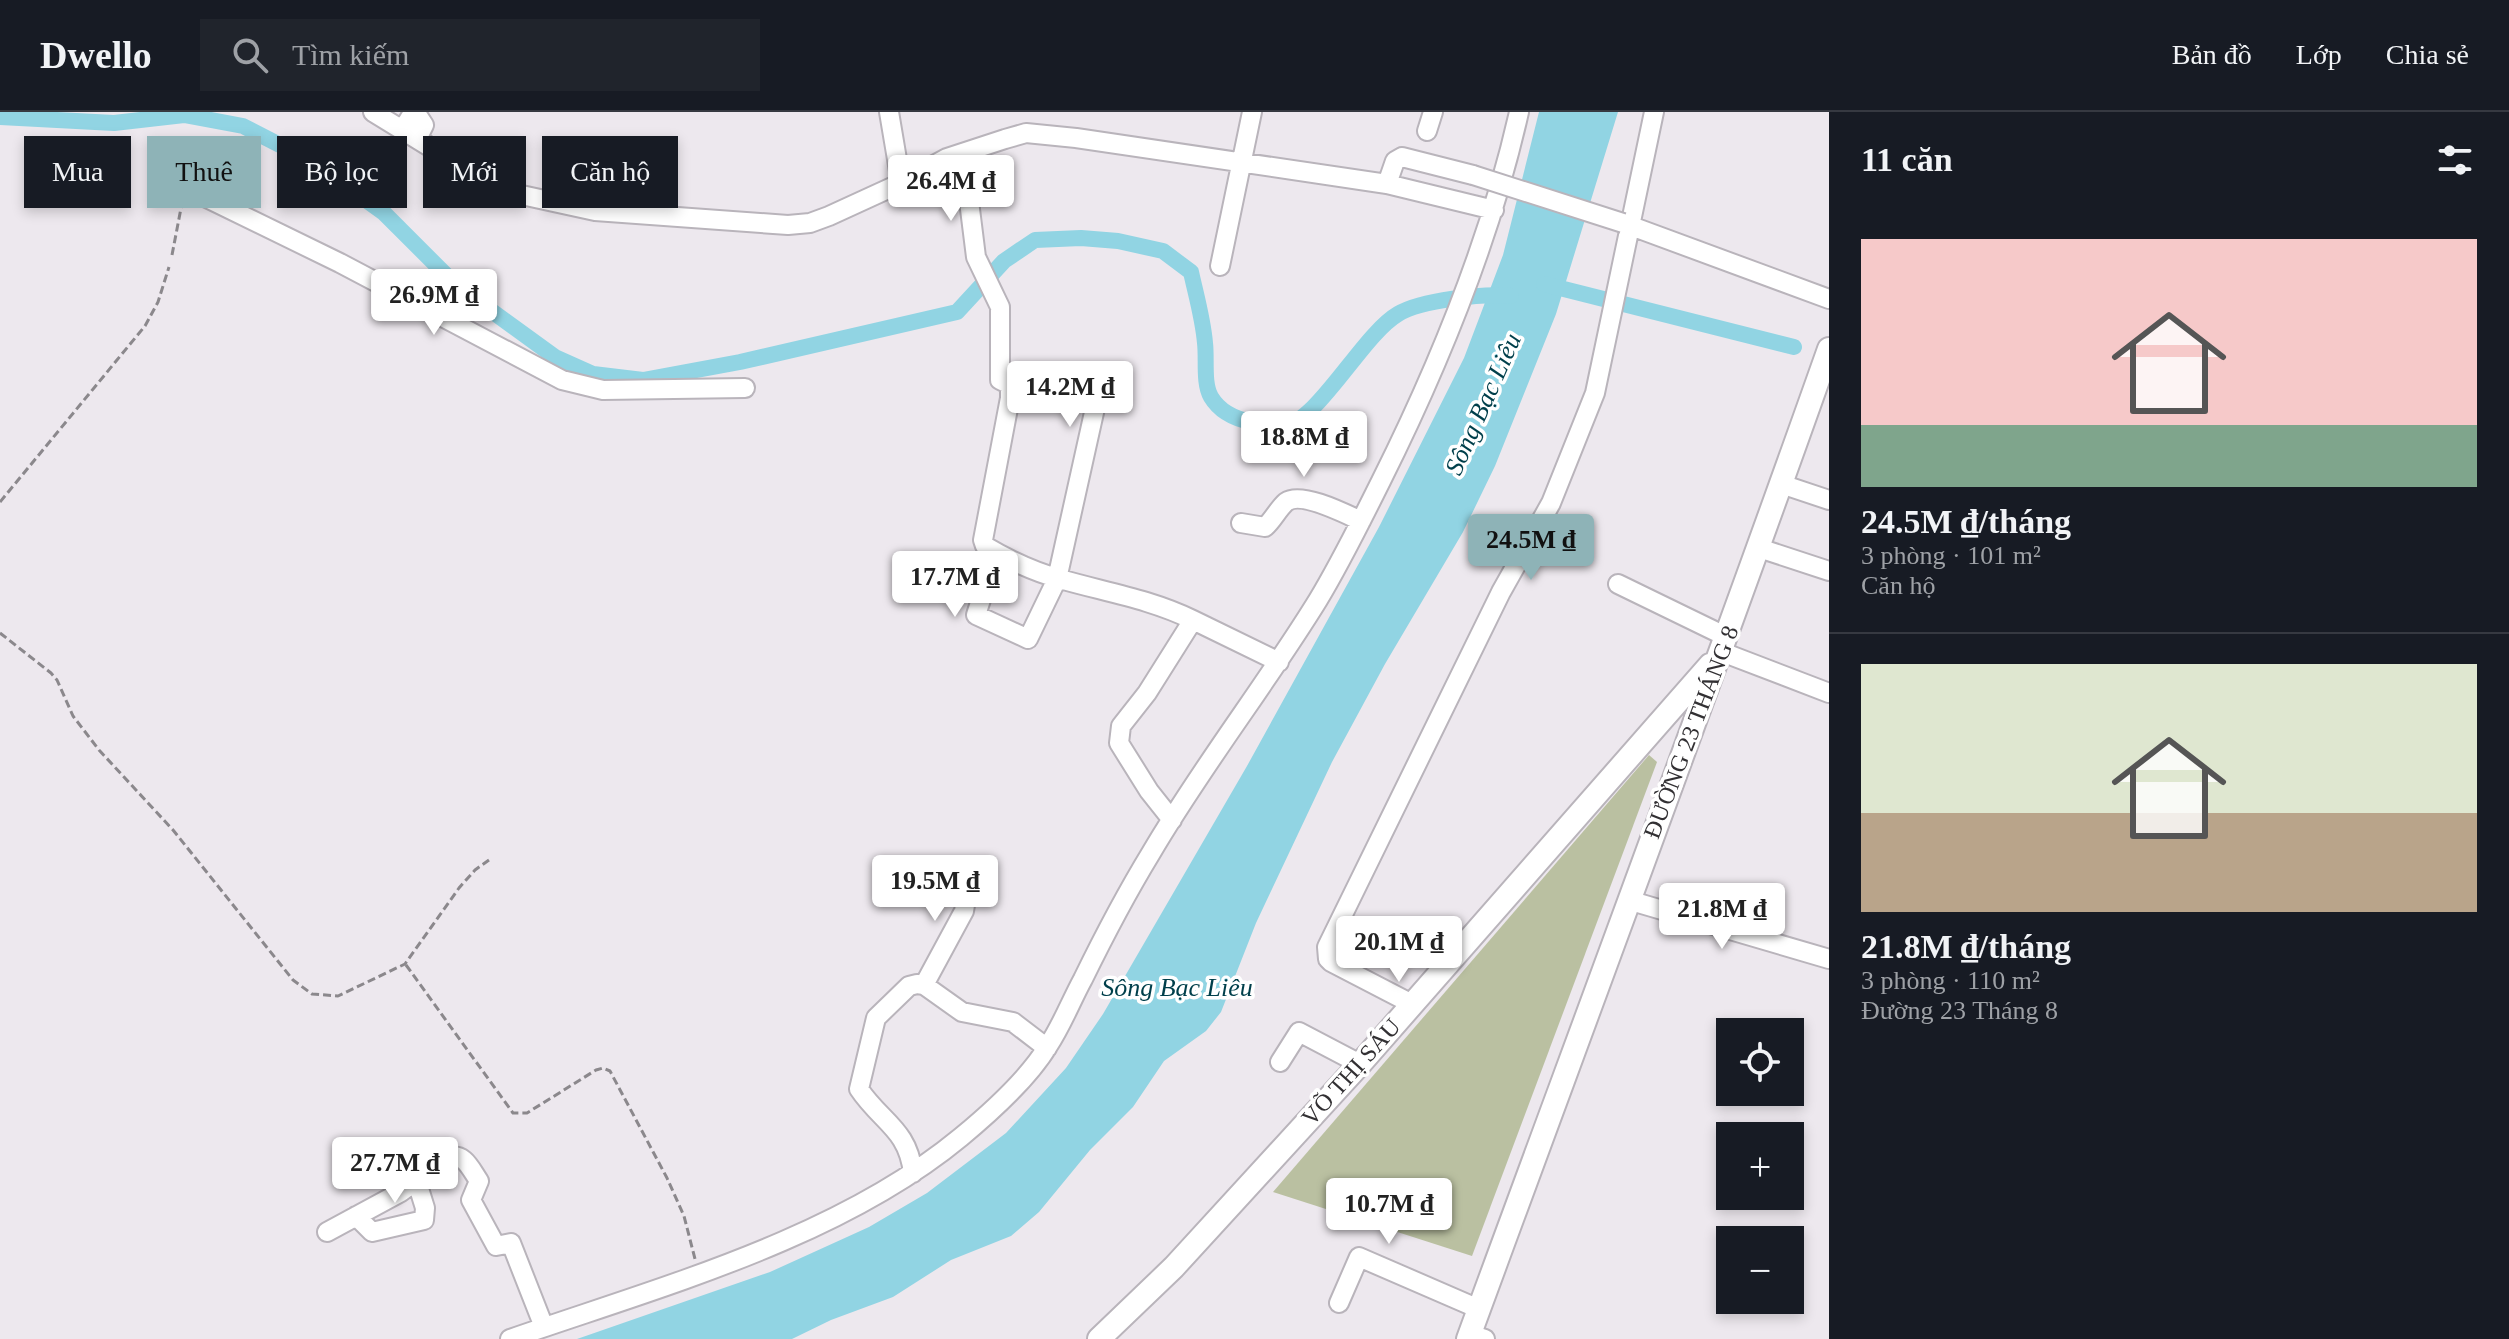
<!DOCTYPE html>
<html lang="vi">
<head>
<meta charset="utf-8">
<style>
  body { margin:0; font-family:"Times New Roman",serif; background:#20242c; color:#f1f3f6; height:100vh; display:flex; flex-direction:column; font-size:30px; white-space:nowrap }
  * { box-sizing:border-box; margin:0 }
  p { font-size:26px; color:#9ea1a6 }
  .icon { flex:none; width:44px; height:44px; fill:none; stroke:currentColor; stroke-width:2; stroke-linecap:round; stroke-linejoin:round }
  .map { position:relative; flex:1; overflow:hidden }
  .side { display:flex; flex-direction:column; background:#171b24; width:680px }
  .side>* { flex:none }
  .guide { position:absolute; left:24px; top:24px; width:760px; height:72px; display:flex; gap:16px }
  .tools { position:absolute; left:1716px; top:906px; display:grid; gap:16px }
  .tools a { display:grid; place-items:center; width:88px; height:88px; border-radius:0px; background:#171b24; box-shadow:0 4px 12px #0003; font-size:40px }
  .price { position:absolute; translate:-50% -68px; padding:0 18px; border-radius:8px; background:#fff; color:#222; font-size:26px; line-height:52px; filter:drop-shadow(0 2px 4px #0008) }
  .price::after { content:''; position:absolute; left:50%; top:48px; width:24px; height:18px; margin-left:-12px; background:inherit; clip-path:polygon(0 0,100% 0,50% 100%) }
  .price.selected { background:#8eb3b7; color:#111 }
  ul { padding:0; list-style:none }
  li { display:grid; align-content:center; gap:16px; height:424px; padding:0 32px }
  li+li { border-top:2px solid #363941 }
  li span { display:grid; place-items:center; height:248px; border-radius:0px; color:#555 }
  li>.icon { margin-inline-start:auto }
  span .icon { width:144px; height:144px; fill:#fffc; stroke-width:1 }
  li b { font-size:34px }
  h2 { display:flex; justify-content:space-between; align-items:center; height:96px; padding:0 32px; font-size:34px }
  .chip { padding:0 28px; border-radius:0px; background:#171b24; box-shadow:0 4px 12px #0003; font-size:28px; line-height:72px }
  .chip.selected { background:#8eb3b7; color:#111 }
  header { display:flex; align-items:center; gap:48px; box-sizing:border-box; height:112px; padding:0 40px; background:#171b24; border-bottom:2px solid #363941 }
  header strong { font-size:38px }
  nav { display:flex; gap:44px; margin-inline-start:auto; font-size:28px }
  .search { width:560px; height:72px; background:#20242c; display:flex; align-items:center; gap:20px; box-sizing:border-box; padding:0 28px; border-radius:0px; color:#9ea1a6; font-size:30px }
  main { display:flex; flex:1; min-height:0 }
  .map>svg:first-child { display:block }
</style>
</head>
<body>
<header>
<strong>Dwello</strong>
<div class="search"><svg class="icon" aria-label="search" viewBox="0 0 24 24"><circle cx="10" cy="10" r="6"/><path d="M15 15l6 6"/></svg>Tìm kiếm</div>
<nav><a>Bản đồ</a><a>Lớp</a><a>Chia sẻ</a></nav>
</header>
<main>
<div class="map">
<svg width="1829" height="1227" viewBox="0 0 1829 1227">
  <rect width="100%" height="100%" fill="#ede8ee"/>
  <path fill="#bac0a1" d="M1649 643 1657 650 1472 1144 1273 1080Z"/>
  <path fill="#91d4e3" d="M1539 0H1618L1556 202 1495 354 1463 420 1385 552 1332 650 1256 811 1221 900 1206 919 1164 949 1133 995 1090 1038 1039 1100 1011 1124 951 1148 893 1185 831 1208 792 1227H577L770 1160 869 1115 927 1081 1006 1021 1066 956 1103 902 1247 654 1379 415 1464 246 1503 143Z"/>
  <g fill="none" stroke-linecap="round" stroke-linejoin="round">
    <path stroke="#91d4e3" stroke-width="16" d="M0 5 114 11 184 3 243 14 313 50 384 101 456 173 555 245 593 262 643 268 740 250 957 200 1004 149 1035 128 1081 126 1118 129 1163 139 1191 160C1196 183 1203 207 1205 231 1207 248 1203 271 1211 285 1220 300 1236 307 1251 310 1260 311 1272 315 1281 315 1317 312 1362 223 1398 202 1421 188 1484 181 1511 184
      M1544 172 1794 235"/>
    <defs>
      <path id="minor" d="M373 0 448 46 517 82 595 99 788 113 810 111 829 104 901 71 947 46 1005 27 1026 21 1076 26 1387 72
        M889 0 901 71
        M403 17 411 4H418L424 13 417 27
        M1427 19 1433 0
        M963 41 976 145 1000 195V268L1010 273C1031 277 1082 278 1095 296L1057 467 1028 527 976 503 996 441
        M165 59 174 70 340 151 562 268 603 278 745 276
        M1473 63 1402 45 1395 49 1387 72 1494 98
        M1623 111 1829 187
        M1220 154 1252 0
        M1010 273V286L983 428 985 434C1007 447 1035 460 1060 467 1105 480 1150 487 1193 508
        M1781 372 1829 388
        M1241 411 1265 415C1273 408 1278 397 1286 390 1301 379 1346 402 1361 409
        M1759 436 1829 459
        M1618 472 1727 525
        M1722 540 1829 581
        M1172 708 1149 679 1119 631 1121 614 1147 581 1193 508 1279 550
        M1628 788 1829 847
        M924 873 964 799 971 757
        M1412 892 1331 850 1328 847 1327 835 1501 480 1551 391 1595 281 1654 0
        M1280 950 1299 920 1360 952
        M913 1061C908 1017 881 1010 859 977L876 906 909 874 917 872 924 873 962 900 1013 910 1047 936
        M356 1104 372 1120 424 1108 425 1096 416 1067
        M327 1120 401 1080 448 1045C465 1041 470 1056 479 1069L471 1088 496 1134 511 1131 544 1215
        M1339 1191 1359 1145 1479 1197
        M1470 1222 1485 1227
        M510 1227C659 1175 838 1127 961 1025 990 1001 1028 967 1048 934 1062 913 1071 889 1083 867 1104 824 1126 782 1151 741 1202 654 1265 574 1318 488 1341 450 1361 409 1381 369 1440 251 1490 129 1519 0"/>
      <path id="major" d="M1099 1227 1174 1155 1360 952 1710 553
        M1468 1227C1589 897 1712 568 1829 237"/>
    </defs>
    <use href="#minor" stroke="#b9b4bb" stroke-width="22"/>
    <use href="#major" stroke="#b9b4bb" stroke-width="26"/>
    <path stroke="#8b888c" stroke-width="3" stroke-dasharray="8 4" stroke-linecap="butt" d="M172 143 182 91
      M0 390 145 214 158 190 169 155
      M0 521 51 561 57 568 73 604 99 638 173 718 293 868 312 882 338 884 405 852 459 776 475 758 489 748
      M406 853 513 1001H527L596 958 603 956 610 959 667 1066 684 1104 695 1147"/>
    <use href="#minor" stroke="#fff" stroke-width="18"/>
    <use href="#major" stroke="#fff" stroke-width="22"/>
    <defs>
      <path id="minor-bridge" d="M1473 63 1623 111"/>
    </defs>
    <use href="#minor-bridge" stroke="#b9b4bb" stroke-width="22" stroke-linecap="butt"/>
    <use href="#minor-bridge" stroke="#fff" stroke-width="18"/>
  </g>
  <g text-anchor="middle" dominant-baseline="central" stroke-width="7" stroke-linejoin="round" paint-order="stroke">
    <g font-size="24" fill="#323033" stroke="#fff">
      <text transform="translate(1691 620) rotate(-69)">ĐƯỜNG 23 THÁNG 8</text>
      <text transform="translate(1351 960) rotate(-48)">VÕ THỊ SÁU</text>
    </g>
    <g font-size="26" font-style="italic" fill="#003f4b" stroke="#fff">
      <text transform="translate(1483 292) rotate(-66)">Sông Bạc Liêu</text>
      <text x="1177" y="875">Sông Bạc Liêu</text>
    </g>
  </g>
</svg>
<div class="tools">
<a><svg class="icon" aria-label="locate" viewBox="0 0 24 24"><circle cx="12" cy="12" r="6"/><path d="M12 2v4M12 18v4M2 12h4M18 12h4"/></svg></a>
<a>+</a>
<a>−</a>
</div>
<b class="price" style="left:951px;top:111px">26.4M ₫</b>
<b class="price" style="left:434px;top:225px">26.9M ₫</b>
<b class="price" style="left:1070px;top:317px">14.2M ₫</b>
<b class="price" style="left:1304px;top:367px">18.8M ₫</b>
<b class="price selected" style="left:1531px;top:470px">24.5M ₫</b>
<b class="price" style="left:955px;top:507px">17.7M ₫</b>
<b class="price" style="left:935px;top:811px">19.5M ₫</b>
<b class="price" style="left:1722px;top:839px">21.8M ₫</b>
<b class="price" style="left:1399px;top:872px">20.1M ₫</b>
<b class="price" style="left:395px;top:1093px">27.7M ₫</b>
<b class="price" style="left:1389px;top:1134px">10.7M ₫</b>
<div class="guide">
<a class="chip">Mua</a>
<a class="chip selected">Thuê</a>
<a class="chip">Bộ lọc</a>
<a class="chip">Mới</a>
<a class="chip">Căn hộ</a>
</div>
</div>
<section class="side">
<h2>11 căn<svg class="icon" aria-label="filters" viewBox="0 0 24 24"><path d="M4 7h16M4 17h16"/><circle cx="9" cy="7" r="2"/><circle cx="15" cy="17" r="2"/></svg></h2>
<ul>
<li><span style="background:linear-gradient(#f6c9c9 75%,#7fa58c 0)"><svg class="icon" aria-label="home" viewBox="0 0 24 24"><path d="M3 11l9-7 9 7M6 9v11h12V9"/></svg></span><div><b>24.5M ₫/tháng</b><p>3 phòng · 101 m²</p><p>Căn hộ</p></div></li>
<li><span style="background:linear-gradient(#dfe7d0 60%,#b9a48a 0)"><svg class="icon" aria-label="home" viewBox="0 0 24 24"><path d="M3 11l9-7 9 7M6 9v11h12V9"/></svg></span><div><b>21.8M ₫/tháng</b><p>3 phòng · 110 m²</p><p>Đường 23 Tháng 8</p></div></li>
</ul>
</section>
</main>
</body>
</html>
